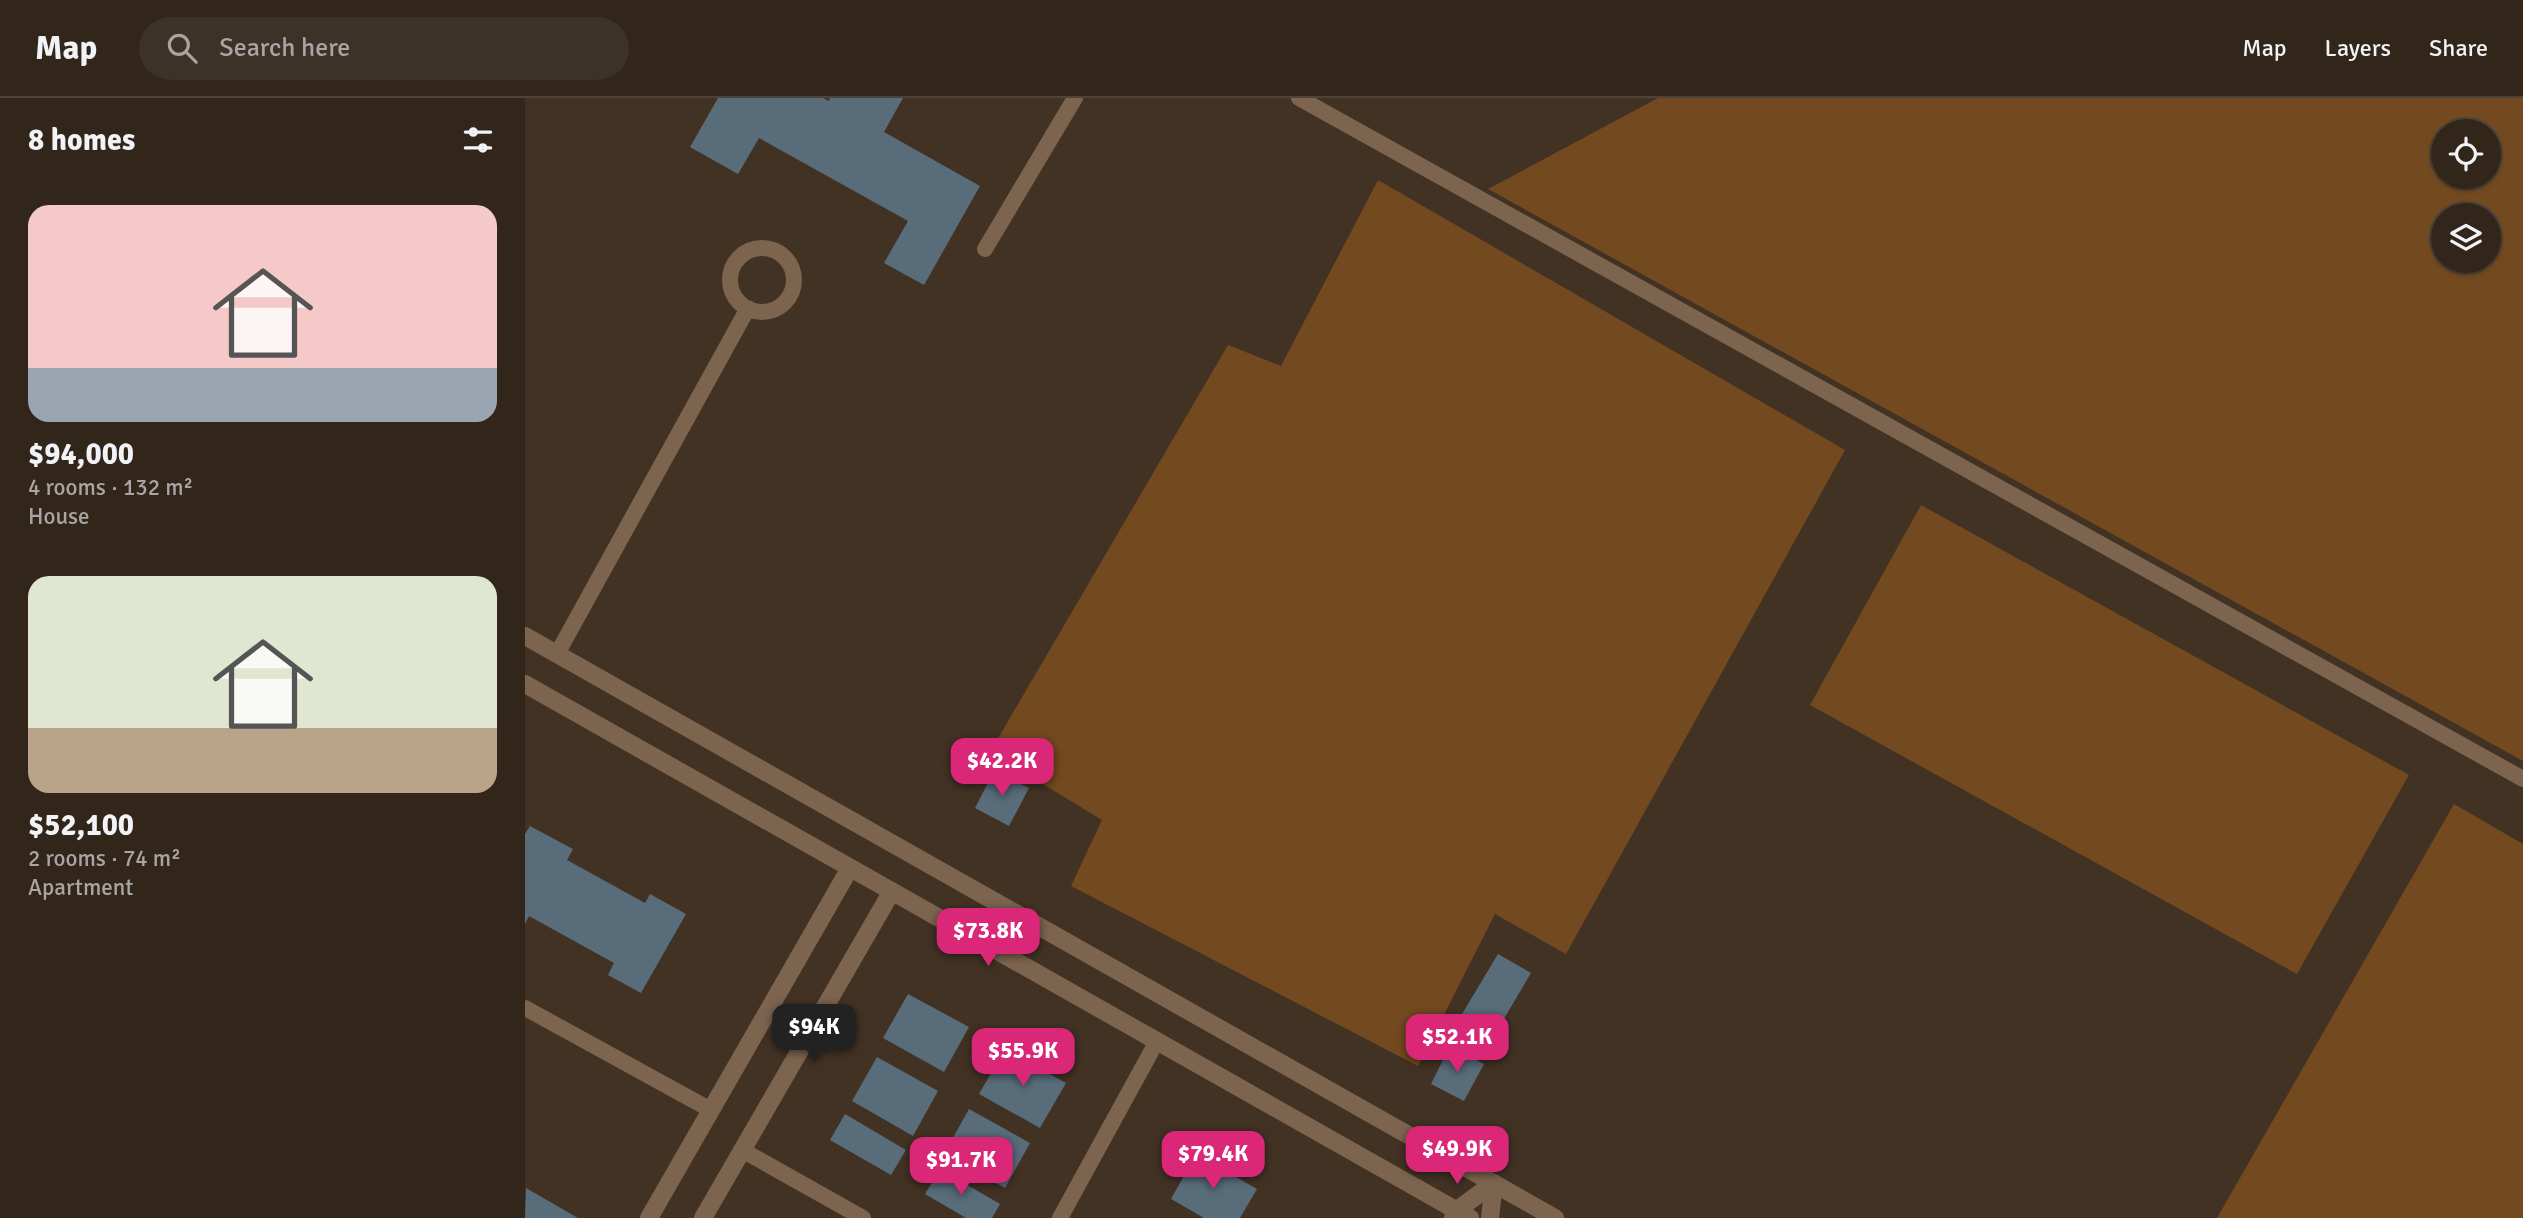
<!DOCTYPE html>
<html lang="en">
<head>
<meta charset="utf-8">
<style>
  body { margin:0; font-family:Signika,sans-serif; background:#3d3228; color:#f1f3f6; height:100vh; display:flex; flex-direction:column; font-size:26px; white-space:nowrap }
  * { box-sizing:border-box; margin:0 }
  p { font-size:23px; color:#a8a5a3 }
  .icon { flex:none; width:38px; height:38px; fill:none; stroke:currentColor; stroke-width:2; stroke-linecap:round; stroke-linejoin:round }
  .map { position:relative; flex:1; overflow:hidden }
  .details { display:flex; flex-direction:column; background:#32261b; width:525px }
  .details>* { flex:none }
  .tools { position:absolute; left:1906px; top:21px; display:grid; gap:14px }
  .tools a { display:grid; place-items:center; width:70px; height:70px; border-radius:50%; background:#32261b; box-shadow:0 2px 5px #0004,0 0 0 2px #4d433a; font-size:35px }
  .price { position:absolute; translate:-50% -60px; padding:0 16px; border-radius:14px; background:#db2777; color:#fff; font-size:23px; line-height:46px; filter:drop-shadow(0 2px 4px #0008) }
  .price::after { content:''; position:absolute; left:50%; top:42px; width:21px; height:16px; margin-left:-10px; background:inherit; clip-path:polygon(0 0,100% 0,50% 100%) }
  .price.selected { background:#222; color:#fff }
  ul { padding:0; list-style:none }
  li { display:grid; align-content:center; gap:14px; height:371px; padding:0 28px }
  li span { display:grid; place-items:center; height:217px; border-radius:21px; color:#555 }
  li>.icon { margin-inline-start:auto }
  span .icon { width:126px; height:126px; fill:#fffc; stroke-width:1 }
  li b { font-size:30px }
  h2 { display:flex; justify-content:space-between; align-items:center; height:84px; padding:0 28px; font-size:30px }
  header { display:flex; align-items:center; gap:42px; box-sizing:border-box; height:98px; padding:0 35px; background:#32261b; border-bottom:2px solid #4d433a }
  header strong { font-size:33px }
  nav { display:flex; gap:38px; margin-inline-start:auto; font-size:24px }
  .search { width:490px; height:63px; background:#3d3228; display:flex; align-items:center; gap:18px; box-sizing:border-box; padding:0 24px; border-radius:38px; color:#a8a5a3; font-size:26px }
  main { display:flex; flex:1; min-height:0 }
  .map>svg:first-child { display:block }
</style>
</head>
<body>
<header>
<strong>Map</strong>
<div class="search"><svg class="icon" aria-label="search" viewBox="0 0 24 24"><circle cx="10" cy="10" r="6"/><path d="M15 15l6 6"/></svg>Search here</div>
<nav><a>Map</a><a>Layers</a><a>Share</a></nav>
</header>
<main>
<section class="details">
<h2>8 homes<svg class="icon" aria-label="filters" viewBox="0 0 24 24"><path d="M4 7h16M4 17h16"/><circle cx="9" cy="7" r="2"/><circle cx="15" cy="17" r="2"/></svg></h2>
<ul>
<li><span style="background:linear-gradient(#f6c9c9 75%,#9aa5b1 0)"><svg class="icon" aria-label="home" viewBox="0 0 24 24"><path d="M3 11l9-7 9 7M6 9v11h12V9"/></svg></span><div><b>$94,000</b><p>4 rooms · 132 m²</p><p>House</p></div></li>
<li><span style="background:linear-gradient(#dfe7d0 70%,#b9a48a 0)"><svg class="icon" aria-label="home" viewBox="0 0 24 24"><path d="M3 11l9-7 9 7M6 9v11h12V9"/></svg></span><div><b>$52,100</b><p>2 rooms · 74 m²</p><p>Apartment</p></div></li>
</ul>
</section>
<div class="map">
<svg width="1998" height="1120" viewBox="0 0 1998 1120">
  <rect width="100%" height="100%" fill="#423224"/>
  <path fill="#734920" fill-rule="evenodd" d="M1133 0H1998V663L963 91ZM1964 33V79H1918V33ZM1964 117V163H1918V117Z
    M853 82 1320 352 1041 856 970 816 893 968 546 788 577 722 465 654 703 247 756 268Z
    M1396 407 1884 677 1772 876 1285 607Z
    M1929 706 1998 746V1120H1692Z"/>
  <path fill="#586c7a" d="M193 0H298L304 3 305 0H378L359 34 455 88 399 187 359 165 383 123 234 40 213 76 165 49Z
    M469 673 504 690 484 728 450 710Z
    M5 728 48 751 42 762 120 805 125 796 161 816 116 895 83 877 89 865 4 818 0 826V736Z
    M973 856 1006 875 961 951 928 931Z
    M383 896 444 929 419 974 358 940Z
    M925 948 959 966 939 1003 906 986Z
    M480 951 541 985 515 1030 454 996Z
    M352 959 413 993 388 1038 327 1003Z
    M444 1011 505 1045 480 1090 419 1056Z
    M320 1016 381 1052 366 1077 305 1042Z
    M671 1056 732 1091 715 1120H679L646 1101Z
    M415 1071 475 1106 467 1120H441L400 1096Z
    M1 1090 53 1120H0Z"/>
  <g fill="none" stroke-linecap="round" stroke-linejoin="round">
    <path stroke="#7c644f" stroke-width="16" d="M774 0 1998 681
      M205 182a32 32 0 1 1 64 0a32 32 0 1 1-64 0Z
      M460 151 550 0
      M32 556 223 210
      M0 910 186 1012
      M217 1052 338 1120
      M535 1120 632 943"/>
    <path stroke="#7c644f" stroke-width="18" d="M0 538 1030 1120
      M0 586 945 1120
      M124 1120 325 770
      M178 1120 367 793
      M928 1120 932 1112 969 1085
      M965 1120 969 1085"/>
  </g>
</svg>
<div class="tools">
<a><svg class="icon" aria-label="locate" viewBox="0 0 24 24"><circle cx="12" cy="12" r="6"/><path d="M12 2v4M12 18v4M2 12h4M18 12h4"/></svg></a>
<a><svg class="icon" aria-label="layers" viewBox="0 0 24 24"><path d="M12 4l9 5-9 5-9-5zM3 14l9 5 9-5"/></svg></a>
</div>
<b class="price" style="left:477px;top:700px">$42.2K</b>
<b class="price" style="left:463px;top:870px">$73.8K</b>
<b class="price selected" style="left:289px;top:966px">$94K</b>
<b class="price" style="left:932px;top:976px">$52.1K</b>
<b class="price" style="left:498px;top:990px">$55.9K</b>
<b class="price" style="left:932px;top:1088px">$49.9K</b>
<b class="price" style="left:688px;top:1093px">$79.4K</b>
<b class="price" style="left:436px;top:1099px">$91.7K</b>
</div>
</main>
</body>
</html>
